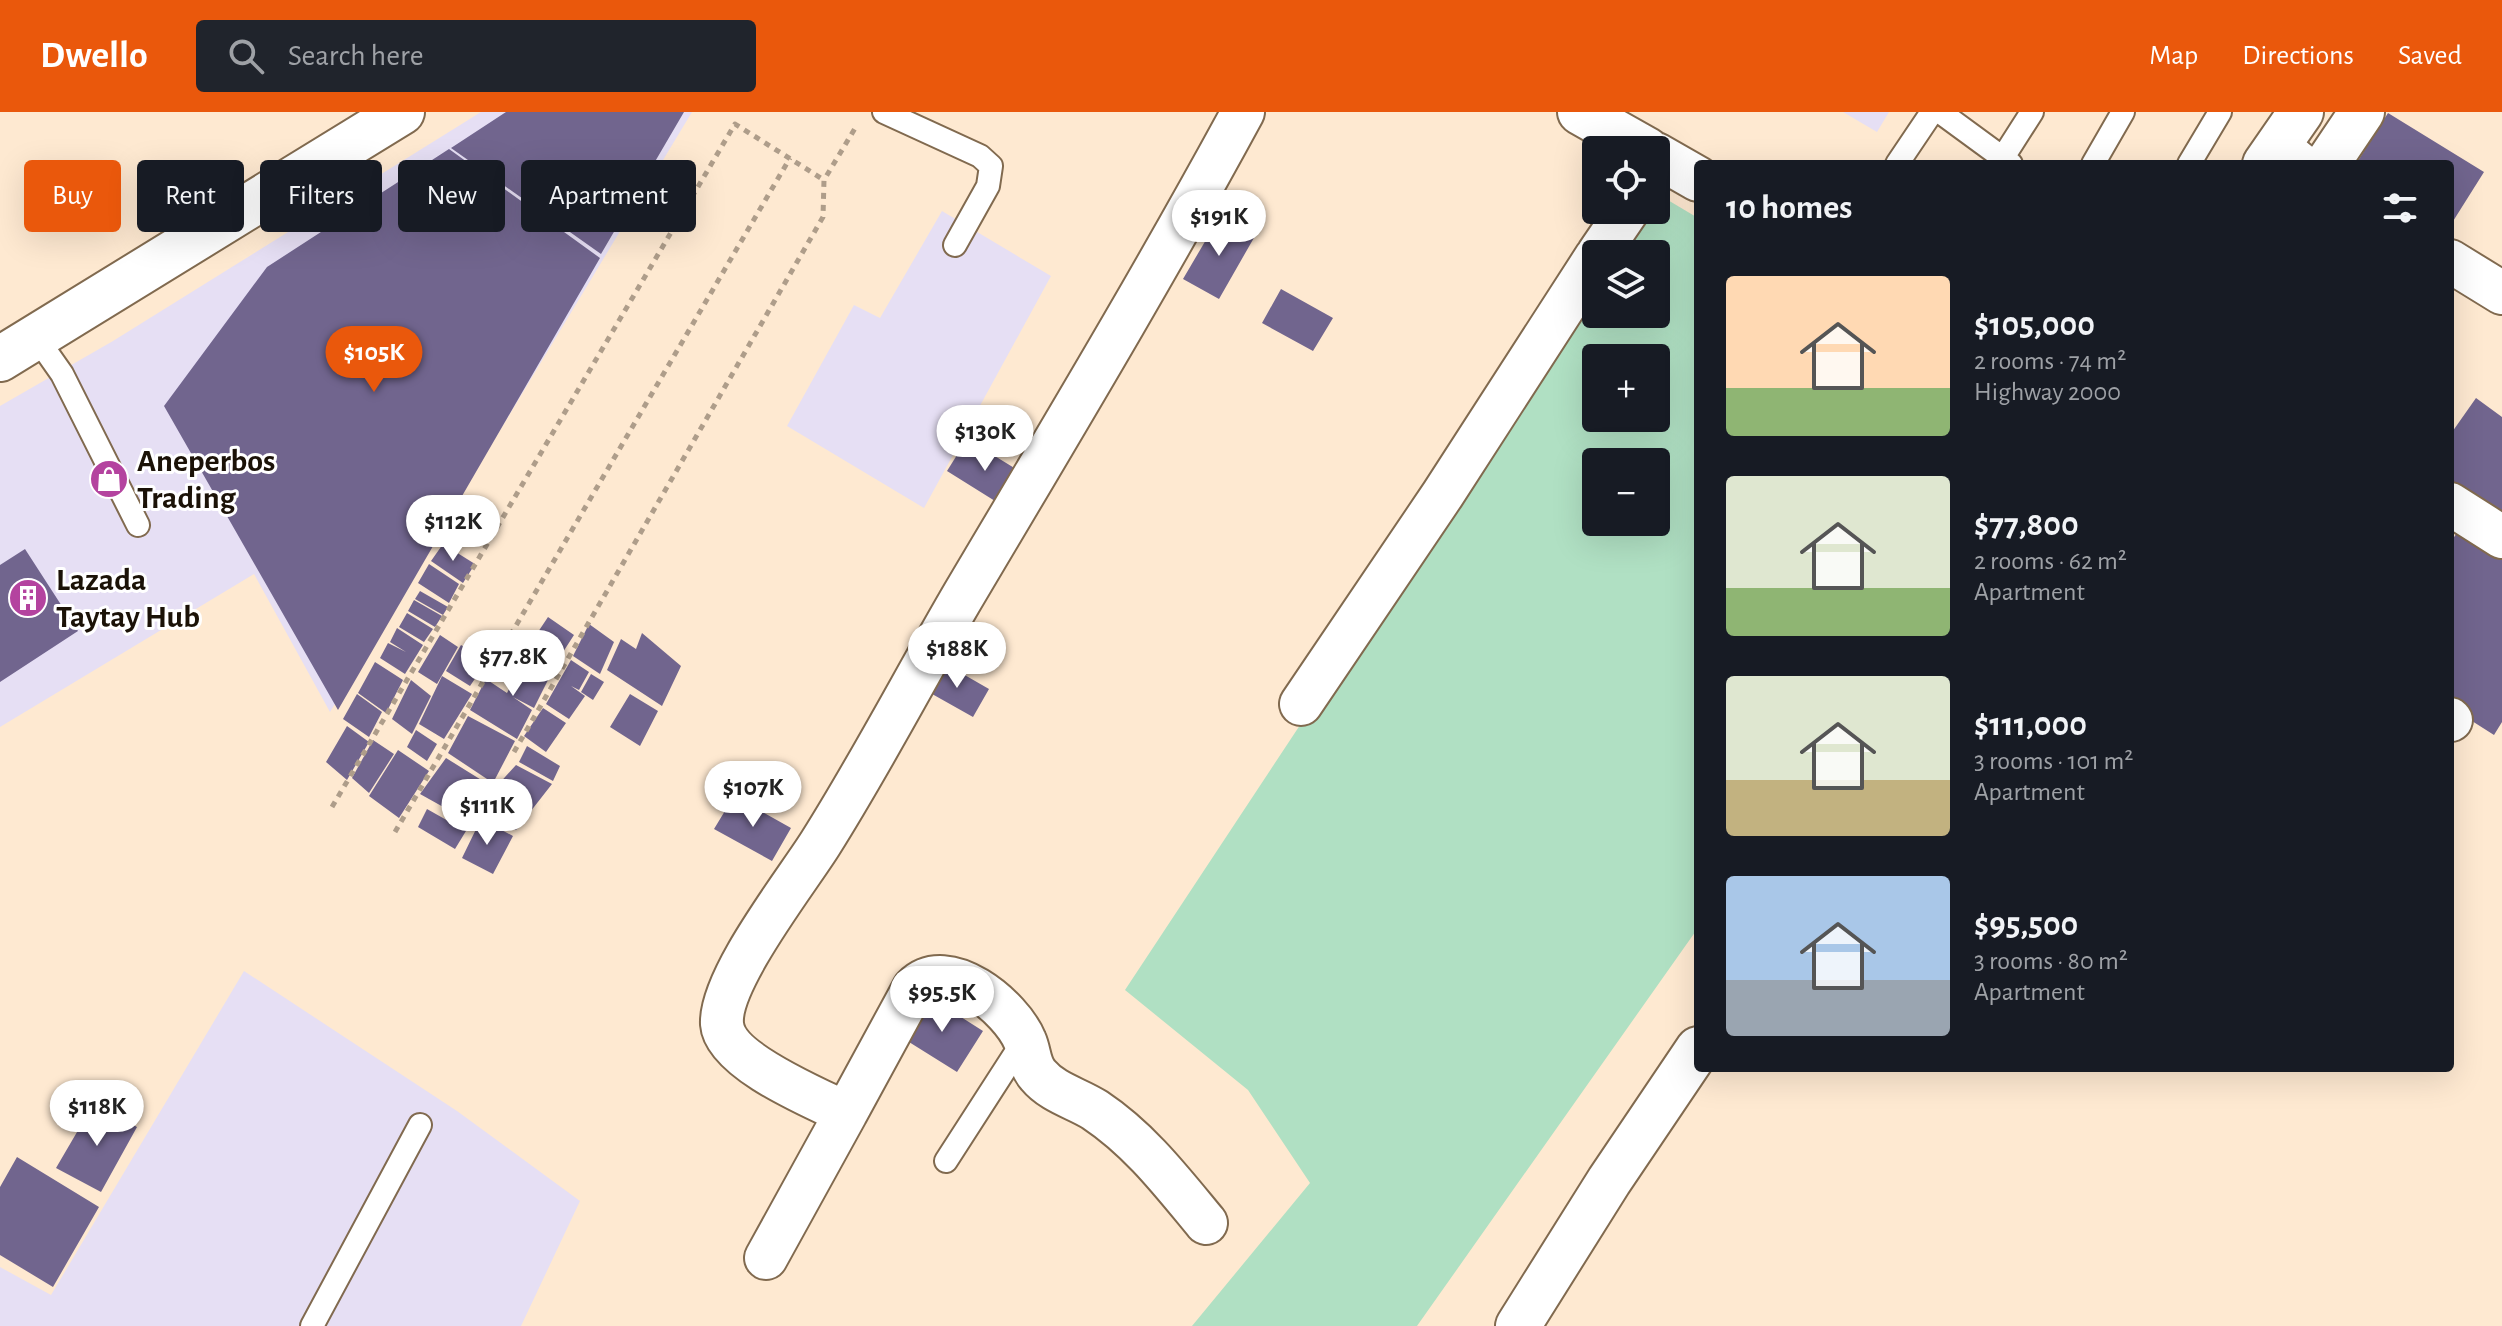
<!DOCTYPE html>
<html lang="en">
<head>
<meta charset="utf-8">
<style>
  body { margin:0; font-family:"Alegreya Sans",sans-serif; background:#20242c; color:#f1f3f6; height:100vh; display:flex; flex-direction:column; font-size:30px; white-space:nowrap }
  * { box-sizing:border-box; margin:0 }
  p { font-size:26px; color:#9ea1a6 }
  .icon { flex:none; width:44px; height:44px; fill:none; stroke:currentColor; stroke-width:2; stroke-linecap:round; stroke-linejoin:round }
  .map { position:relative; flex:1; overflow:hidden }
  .details { position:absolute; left:1694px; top:48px; width:760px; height:912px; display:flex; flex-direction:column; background:#171b24; border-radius:8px; box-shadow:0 8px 32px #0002 }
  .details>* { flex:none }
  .guide { position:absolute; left:24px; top:48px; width:760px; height:72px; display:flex; gap:16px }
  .tools { position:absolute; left:1582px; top:24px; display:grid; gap:16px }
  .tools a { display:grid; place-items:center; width:88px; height:88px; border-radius:8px; background:#171b24; box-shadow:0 8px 32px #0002; font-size:40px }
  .price { position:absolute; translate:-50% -68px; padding:0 18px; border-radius:28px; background:#fff; color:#222; font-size:26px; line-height:52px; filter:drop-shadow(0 2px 4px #0008) }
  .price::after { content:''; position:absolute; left:50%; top:48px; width:24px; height:18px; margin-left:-12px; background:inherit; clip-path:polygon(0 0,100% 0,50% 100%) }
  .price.selected { background:#ea580c; color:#fff }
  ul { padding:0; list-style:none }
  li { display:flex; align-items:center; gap:24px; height:200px; padding:0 32px }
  li span { display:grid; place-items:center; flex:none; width:224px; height:160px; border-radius:8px; color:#555 }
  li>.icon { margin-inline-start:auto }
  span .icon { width:96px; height:96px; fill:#fffc; stroke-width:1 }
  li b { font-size:34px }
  h2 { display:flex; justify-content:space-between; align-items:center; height:96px; padding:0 32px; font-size:34px }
  .chip { padding:0 28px; border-radius:8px; background:#171b24; box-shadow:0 8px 32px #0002; font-size:28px; line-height:72px }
  .chip.selected { background:#ea580c; color:#fff }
  header { display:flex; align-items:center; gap:48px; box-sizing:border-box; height:112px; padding:0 40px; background:#ea580c; color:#fff }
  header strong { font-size:38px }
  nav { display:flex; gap:44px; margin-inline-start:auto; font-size:28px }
  .search { width:560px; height:72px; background:#20242c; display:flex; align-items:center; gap:20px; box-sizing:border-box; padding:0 28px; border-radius:8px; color:#9ea1a6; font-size:30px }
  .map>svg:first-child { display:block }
</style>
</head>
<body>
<header>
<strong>Dwello</strong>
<div class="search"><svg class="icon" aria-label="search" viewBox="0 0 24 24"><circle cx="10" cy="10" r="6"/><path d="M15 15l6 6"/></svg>Search here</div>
<nav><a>Map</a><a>Directions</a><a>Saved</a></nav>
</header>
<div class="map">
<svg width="2502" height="1214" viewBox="0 0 2502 1214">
  <rect width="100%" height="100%" fill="#fee9d1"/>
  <path fill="#e6dff4" d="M481 0H692L330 600 254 462 0 615V294L113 229Z
    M1843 0H1889L1877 20Z
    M942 99 1051 164 924 396 787 314 854 193 880 206Z
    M244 859 457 999 580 1089 521 1214H0V1155L51 1183Z"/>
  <path fill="#b0e0c3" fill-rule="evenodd" d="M1656 81 1698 106V816L1417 1214H1192L1310 1071 1248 978 1125 878 1596 165V202H1656V142H1611L1640 98H1656ZM1596 246H1656V306H1596ZM1596 350H1656V410H1596Z"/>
  <path fill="#71658e" d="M506 0H684L601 142 451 36Z
    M2388 1 2484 60 2450 114V52H2356Z
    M449 37 600 146 338 598 164 294 267 155Z
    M1220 104 1255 124 1219 187 1183 167Z
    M1281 177 1333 206 1313 239 1262 211Z
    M2476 286 2502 305V401L2450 368V323Z
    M967 327 1024 362 1003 394 947 359Z
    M2461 415 2502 442V610L2494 623 2450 595V431Z
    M443 432 475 452 463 471 431 449Z
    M25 437 78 519 0 570V453Z
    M429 452 459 472 449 491 418 471Z
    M420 479 448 495 443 503 415 487Z
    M414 488 442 504 435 515 408 499Z
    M407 501 433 517 424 530 399 515Z
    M548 505 574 523 554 554 528 535Z
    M589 512 614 530 600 562 573 544Z
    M397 516 423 533 405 562 380 546 388 531 406 540 390 530Z
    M642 521 681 554 662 594 607 558 621 527 636 537Z
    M440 523 458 535 437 572 418 560Z
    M461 533 487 549 470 574 446 559Z
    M526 543 553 558 534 596 513 585 532 598 517 627 470 598 486 567 507 581Z
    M571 548 589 560 579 578 571 574 585 584 569 607 546 592Z
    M375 550 403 568 386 601 358 581Z
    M942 550 989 577 973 605 925 578Z
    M591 562 604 570 593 588 581 580Z
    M442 564 472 582 444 627 419 612Z
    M411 568 431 584 412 622 392 607Z
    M357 582 382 600 369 625 343 607Z
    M630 582 658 599 640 634 610 615Z
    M543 596 566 611 546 640 524 624Z
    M468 604 515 629 493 671 448 641Z
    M347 614 369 630 347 668 326 650Z
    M416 618 437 632 427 649 407 635Z
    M373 628 394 642 369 681 352 666Z
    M527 634 560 654 553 669 519 650Z
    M398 638 429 659 399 706 369 684Z
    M446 646 491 674 472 711 420 682Z
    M516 653 552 672 516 718 484 701 496 675Z
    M734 684 791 716 772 749 714 717Z
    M427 697 466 719 455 737 418 715Z
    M481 707 513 724 493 762 462 746Z
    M928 884 983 919 957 960 901 925Z
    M94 991 137 1015 101 1080 56 1056Z
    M17 1045 99 1095 53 1175 0 1143V1075Z"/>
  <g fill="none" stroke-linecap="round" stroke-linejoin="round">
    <defs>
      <path id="lane" d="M884 0 980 44 991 54 988 74 955 133
        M1940 0 2011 52
        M2002 47 2032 0
        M1897 52 1932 0
        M2093 52 2123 0
        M2189 52 2220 0
        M36 225 62 262 138 413
        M946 1049 1024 928
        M312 1214 420 1013"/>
      <path id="street" d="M2278 34 2300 52
        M1598 142 1628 98
        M2450 149 2502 181
        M2450 392 2502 425
        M1301 592 1443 382 1596 145
        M2450 607 2451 608
        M846 1001 914 876C947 842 1011 895 1025 929 1030 940 1029 953 1038 963 1053 981 1076 986 1095 998 1140 1028 1172 1070 1206 1111
        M766 1146 846 1001C815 986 725 949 722 912 719 868 796 770 820 732 870 653 913 570 960 489 1056 327 1153 166 1243 0"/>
      <path id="secondary" d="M1580 0 1647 38
        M1656 43 1698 67
        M2265 52 2301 0
        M2327 52 2362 0
        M1518 1214 1609 1069 1698 937"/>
      <path id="primary" d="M0 247 402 0"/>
    </defs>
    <use href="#lane" stroke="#816a4f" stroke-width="26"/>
    <use href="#street" stroke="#816a4f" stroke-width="46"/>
    <use href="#secondary" stroke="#816a4f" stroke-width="48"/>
    <use href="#primary" stroke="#816a4f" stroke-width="48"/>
    <path stroke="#ae9d8a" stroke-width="5" stroke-dasharray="6 6" stroke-linecap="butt" d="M514 640 823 105 824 68 857 13
      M332 695 735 12 824 68
      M395 720 790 46"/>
    <use href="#lane" stroke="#fff" stroke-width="22"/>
    <use href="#street" stroke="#fff" stroke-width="42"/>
    <use href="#secondary" stroke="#fff" stroke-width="44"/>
    <use href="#primary" stroke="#fff" stroke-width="44"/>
  </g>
  <defs>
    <symbol id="shop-disc" viewBox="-11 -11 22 22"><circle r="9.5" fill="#b4439f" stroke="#fff"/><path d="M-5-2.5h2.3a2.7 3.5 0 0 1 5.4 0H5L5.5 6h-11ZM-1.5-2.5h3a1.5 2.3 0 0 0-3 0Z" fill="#fff"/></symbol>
    <symbol id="building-disc" viewBox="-11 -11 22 22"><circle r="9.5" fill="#b4439f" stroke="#fff"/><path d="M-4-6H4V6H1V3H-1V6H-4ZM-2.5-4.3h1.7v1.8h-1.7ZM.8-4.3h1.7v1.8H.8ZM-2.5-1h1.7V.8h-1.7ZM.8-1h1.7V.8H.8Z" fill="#fff"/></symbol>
  </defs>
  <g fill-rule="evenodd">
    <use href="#shop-disc" x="87" y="345" width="44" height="44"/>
    <use href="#building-disc" x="6" y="464" width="44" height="44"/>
  </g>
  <g text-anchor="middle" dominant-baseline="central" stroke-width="6" stroke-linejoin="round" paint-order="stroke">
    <g font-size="32" font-weight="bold" fill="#1b1207" stroke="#fff" text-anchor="start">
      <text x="137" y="349">Aneperbos<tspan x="137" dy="37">Trading</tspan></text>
      <text x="56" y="468">Lazada<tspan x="56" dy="37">Taytay Hub</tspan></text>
    </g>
  </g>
</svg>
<div class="tools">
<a><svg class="icon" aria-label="locate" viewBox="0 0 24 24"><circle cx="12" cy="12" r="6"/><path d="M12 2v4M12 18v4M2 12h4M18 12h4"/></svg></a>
<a><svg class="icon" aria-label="layers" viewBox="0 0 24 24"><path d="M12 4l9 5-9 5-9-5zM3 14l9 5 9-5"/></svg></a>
<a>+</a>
<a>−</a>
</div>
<b class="price" style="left:1219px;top:146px">$191K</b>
<b class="price selected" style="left:374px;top:282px">$105K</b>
<b class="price" style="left:985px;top:361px">$130K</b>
<b class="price" style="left:453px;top:451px">$112K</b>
<b class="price" style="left:957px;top:578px">$188K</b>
<b class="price" style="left:513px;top:586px">$77.8K</b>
<b class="price" style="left:753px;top:717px">$107K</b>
<b class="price" style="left:487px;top:735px">$111K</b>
<b class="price" style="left:942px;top:922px">$95.5K</b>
<b class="price" style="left:97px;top:1036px">$118K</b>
<div class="guide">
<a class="chip selected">Buy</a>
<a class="chip">Rent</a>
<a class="chip">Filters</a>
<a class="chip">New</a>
<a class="chip">Apartment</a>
</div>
<section class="details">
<h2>10 homes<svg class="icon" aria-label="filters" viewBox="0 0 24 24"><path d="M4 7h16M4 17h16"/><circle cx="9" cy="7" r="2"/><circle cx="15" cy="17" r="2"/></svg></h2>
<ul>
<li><span style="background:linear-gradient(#ffd9b3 70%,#8fb573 0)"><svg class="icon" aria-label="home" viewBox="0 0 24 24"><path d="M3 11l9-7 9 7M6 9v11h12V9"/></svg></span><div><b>$105,000</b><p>2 rooms · 74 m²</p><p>Highway 2000</p></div></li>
<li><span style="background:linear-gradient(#dfe7d0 70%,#8fb573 0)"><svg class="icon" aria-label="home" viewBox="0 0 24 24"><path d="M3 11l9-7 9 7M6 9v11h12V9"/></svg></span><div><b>$77,800</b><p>2 rooms · 62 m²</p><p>Apartment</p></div></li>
<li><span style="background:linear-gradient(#dfe7d0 65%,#c2b280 0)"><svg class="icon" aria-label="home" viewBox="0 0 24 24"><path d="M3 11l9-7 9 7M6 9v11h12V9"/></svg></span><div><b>$111,000</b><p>3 rooms · 101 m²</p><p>Apartment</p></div></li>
<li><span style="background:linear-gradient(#a9c7e8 65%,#9aa5b1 0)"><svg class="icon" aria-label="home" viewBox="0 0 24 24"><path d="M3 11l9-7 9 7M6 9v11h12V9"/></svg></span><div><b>$95,500</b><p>3 rooms · 80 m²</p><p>Apartment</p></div></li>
</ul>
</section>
</div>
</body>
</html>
